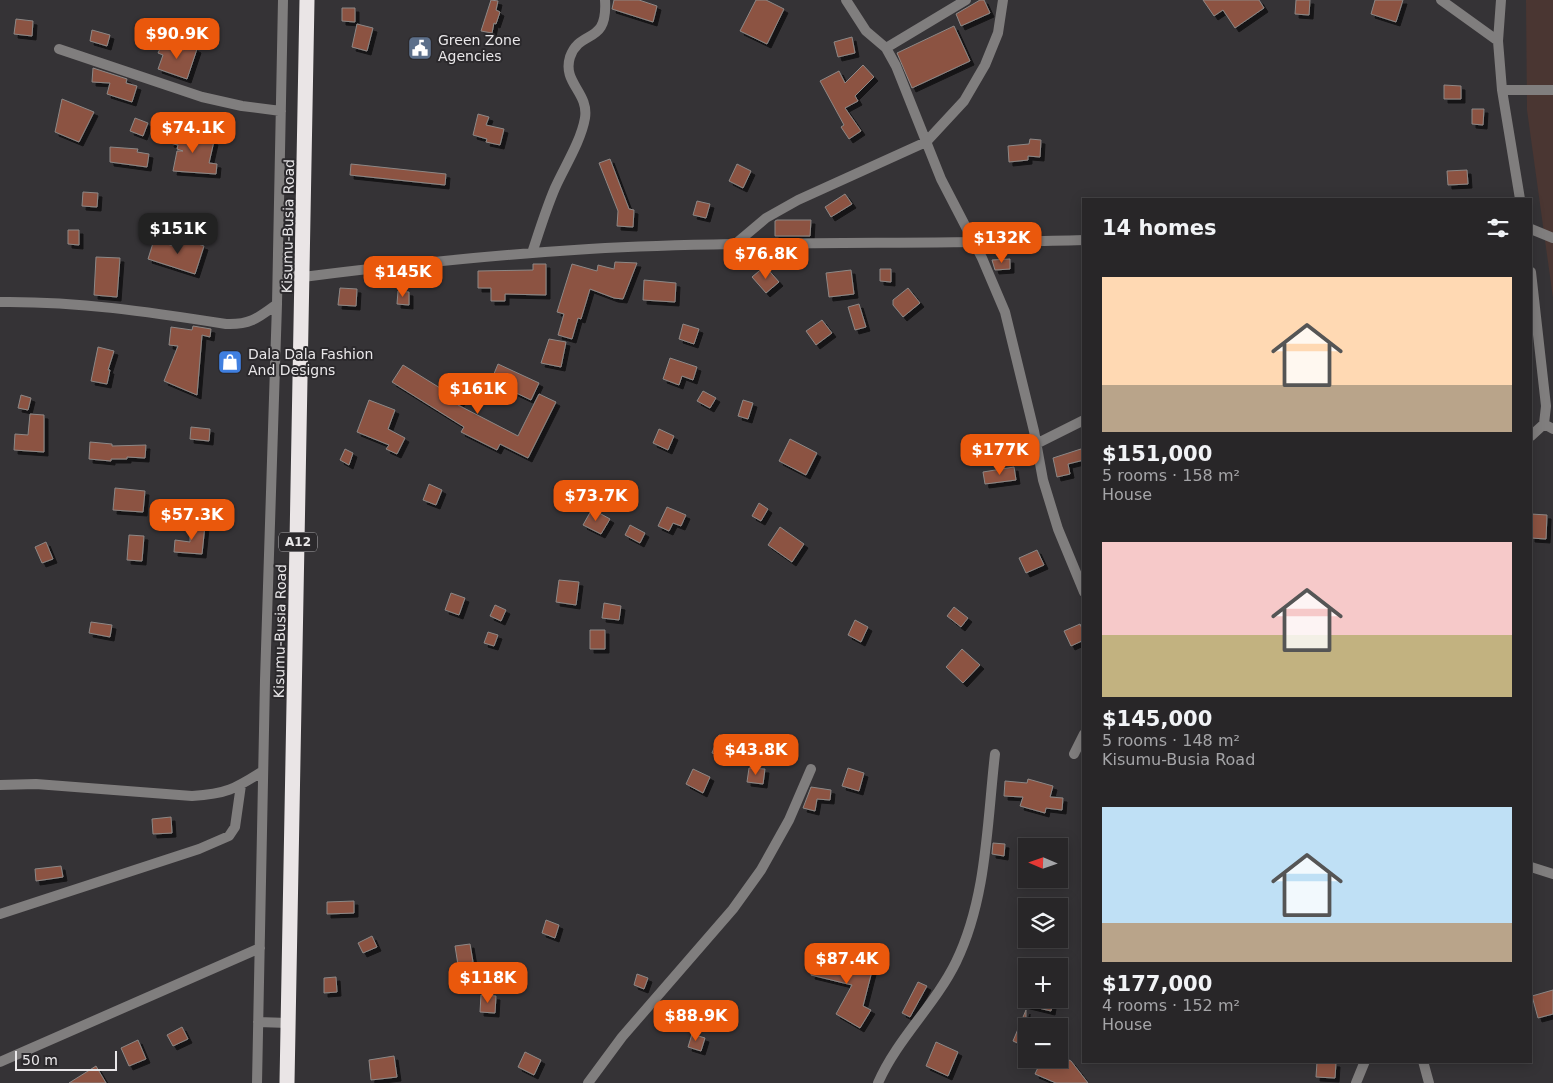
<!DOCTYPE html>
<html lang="en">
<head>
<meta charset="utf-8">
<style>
  body { margin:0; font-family:"DejaVu Sans",sans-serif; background:#343234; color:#f1f3f6; height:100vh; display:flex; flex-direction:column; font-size:19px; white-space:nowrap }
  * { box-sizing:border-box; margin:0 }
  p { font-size:16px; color:#a5a5a8 }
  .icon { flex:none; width:28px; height:28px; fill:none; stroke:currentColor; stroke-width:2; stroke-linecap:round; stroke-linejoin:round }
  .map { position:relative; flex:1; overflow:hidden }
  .side { position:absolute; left:1082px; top:198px; width:450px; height:865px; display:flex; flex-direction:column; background:#282628; border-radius:0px; box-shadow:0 2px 12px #0003,0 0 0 1px #444345 }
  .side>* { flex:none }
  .needle { width:32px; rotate:272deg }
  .buttons { position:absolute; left:1018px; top:838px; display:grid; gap:10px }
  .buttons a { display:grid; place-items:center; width:50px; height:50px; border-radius:0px; background:#282628; box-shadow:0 2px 12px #0003,0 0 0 1px #444345; font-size:25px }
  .scale { position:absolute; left:15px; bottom:12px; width:102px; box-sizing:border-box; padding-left:5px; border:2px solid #e9e7e9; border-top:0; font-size:14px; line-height:18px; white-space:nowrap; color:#e9e7e9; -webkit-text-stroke:4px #2b292c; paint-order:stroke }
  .price { position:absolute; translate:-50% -42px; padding:0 11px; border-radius:10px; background:#ea580c; color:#fff; font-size:16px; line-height:32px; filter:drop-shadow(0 1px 2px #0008) }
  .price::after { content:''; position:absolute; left:50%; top:30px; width:15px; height:11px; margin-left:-8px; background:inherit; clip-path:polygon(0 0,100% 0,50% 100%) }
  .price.current { background:#222; color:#fff }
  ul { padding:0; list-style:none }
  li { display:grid; align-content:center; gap:10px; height:265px; padding:0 20px }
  li span { display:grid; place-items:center; height:155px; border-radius:0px; color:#555 }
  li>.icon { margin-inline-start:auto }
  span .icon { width:90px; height:90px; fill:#fffc; stroke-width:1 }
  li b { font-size:21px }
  h2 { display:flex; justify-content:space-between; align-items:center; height:60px; padding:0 20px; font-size:21px }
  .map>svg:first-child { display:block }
</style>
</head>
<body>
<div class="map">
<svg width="1553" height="1083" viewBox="0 0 1553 1083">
  <defs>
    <filter id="shadow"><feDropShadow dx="4" dy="4" stdDeviation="0" flood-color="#0009"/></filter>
  </defs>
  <rect width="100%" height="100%" fill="#353336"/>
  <path fill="#4a3632" d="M1526 0H1553V298L1527 110Z"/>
  <path fill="#8c5242" stroke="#8d8886" filter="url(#shadow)" d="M491 0 498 1 496 10 500 12 496 24 494 23 492 33 481 31Z
    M614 0H639L657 6 653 22 612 9Z
    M756 0H766L784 9 767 44 740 31Z
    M980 0H984L990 13 961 26 956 14Z
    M1203 0H1259L1264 8 1235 28 1223 10 1214 16Z
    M1296 0H1310L1309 15 1295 14Z
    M1375 0H1403L1396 22 1371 14Z
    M342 8H355V22L342 21Z
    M16 19 33 21 32 36 14 34Z
    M357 24 373 28 367 51 352 47Z
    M954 26 970 61 912 88 897 53Z
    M92 30 110 35 107 46 90 41Z
    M852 37 855 53 838 57 834 42Z
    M163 42 184 50 187 44 197 49 187 79 158 69 163 55 158 53Z
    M863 65 874 77 855 96 858 101 845 108 861 131 849 139 841 127 844 125 820 81 839 71 845 83Z
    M93 68 127 79 126 83 137 86 132 102 107 94 110 83 92 82Z
    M1444 85 1461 86V99H1444Z
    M62 99 94 112 79 142 55 132Z
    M1472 109H1484L1483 125 1472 124Z
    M478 114 489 117 486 125 504 129 500 145 486 142 487 139 473 135Z
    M135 118 148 123 143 136 130 131Z
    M173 132 214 141 209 163 217 164 216 174 173 171 177 151H183L177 149 178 145 170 143Z
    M1030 139 1041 140 1040 157 1028 156V160L1009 162 1008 146 1029 144Z
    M110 147 138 149 137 152 149 154 147 167 110 162Z
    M610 159 629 209 634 210 633 227 617 226 618 211 599 163Z
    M351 164 446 174 445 185 350 175Z
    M737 164 751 171 743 188 729 181Z
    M1467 170 1468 184 1448 185 1447 171Z
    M83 192 98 193 97 207 82 206Z
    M845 194 852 204 831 217 825 207Z
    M697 201 710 204 706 218 693 215Z
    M777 220H811L810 236H775V221Z
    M68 230H79V245L68 244Z
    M183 239 204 246 195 274 148 259 154 240 180 248Z
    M96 257 120 258 117 297 94 295Z
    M1010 259V269L995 270 992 260Z
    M615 262 637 263 623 299 614 298 590 289 581 319 578 318 572 339 558 335 564 314 557 312 572 264 597 271 598 265 614 269Z
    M533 264H546V295L505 294V301H491V288H478V271L533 270Z
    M765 266 779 282 766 293 752 277Z
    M880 269H891V282L880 281Z
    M851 270 854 294 829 297 826 273Z
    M644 280 676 283 675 302 643 300Z
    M340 288 357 289 356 306 338 305Z
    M908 288 920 303 903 317 893 305V300Z
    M398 291 409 292V305L397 304Z
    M859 304 866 327 855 330 848 307Z
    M822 320 832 333 816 345 806 331Z
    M683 324 699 329 694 344 679 339Z
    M193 326 211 329 210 337 202 335 197 395 164 381 178 346 169 345 171 327 192 330Z
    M549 339 566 342 561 367 541 363Z
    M98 347 114 351 108 370H110L107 384 91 381Z
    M670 358 697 367 693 380 682 376 679 385 663 379Z
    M498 364 539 383 531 400 491 381Z
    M403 365 461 401 458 405 518 436 539 394 556 402 528 458 500 444 497 450 461 432 464 427 392 382Z
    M703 391 716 398 710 408 697 401Z
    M21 395 31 398 28 410 18 408Z
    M369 400 395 410 388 429 405 438 397 454 386 449 389 445 357 432Z
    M743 400 753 403 748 419 738 416Z
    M30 414 44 415V452L14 450 15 434 28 435Z
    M191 427 210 429 209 441 190 439Z
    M659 429 674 436 668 450 653 443Z
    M790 439 817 453 806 475 779 461Z
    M90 442 112 444V446L146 445 145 458 127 457V459H111V461L89 459Z
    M1084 448V460L1068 464 1070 474 1057 477 1053 458Z
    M345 449 353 453 349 465 340 460Z
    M1014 467 1016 480 985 484 983 472Z
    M429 484 442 490 436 505 423 500Z
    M115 488 145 491 143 512 113 510Z
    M759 503 768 509 761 521 752 516Z
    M667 507 686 515 681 526 673 523 669 531 658 526Z
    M592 509 610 519 601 534 583 525Z
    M1531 514 1547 515 1546 539 1531 538Z
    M190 525H205L202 554 174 552 175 540 190 542Z
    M630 525 645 533 640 543 625 535Z
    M780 527 804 544 792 562 768 545Z
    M129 535 144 536 142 561 127 560Z
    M46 542 53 559 42 563 35 547Z
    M1037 550 1044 565 1026 573 1019 558Z
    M559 580 579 582 576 605 556 602Z
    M451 593 465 598 459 615 445 610Z
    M604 603 621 606 619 620 602 618Z
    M495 605 506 610 501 621 490 616Z
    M954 607 968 618 961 627 947 616Z
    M855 620 868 627 861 642 848 635Z
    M91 622 112 625 110 637 89 633Z
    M1080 624 1084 633V640L1071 646 1064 631Z
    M590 630H605V649H590Z
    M488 632 498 635 494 646 484 643Z
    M962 649 980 665 963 683 946 667Z
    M719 735 733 740 726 758 712 753Z
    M749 768 765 769 763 784 747 782Z
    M848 768 864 773 859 791 842 786Z
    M693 769 710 777 703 793 686 784Z
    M1028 779 1053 786 1050 797 1063 798 1062 810 1046 808 1045 813 1020 806 1023 797 1004 796 1005 781 1027 783Z
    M811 787 831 790 830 800 817 799 815 811 803 808Z
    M171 817 172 833 153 834 152 819Z
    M993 843 1005 844 1004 856 992 854Z
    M61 866 63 877 36 881 35 869Z
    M354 901V913L327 914V902Z
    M546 920 559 925 555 938 542 933Z
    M372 936 377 947 363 953 358 943Z
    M470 944 473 962 458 965 455 946Z
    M816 954 873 967 863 1006 871 1010 860 1028 836 1014 852 985 811 975Z
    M637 974 648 978 644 989 634 985Z
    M336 977 337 992 324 993V978Z
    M918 982 927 986 910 1017 902 1013Z
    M1553 990V1014L1538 1018 1532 996Z
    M481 995 496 996 495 1013 480 1012Z
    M1019 999H1053L1051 1011 1018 1003Z
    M1026 1010V1047L1013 1041Z
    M182 1027 188 1039 173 1046 167 1035Z
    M692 1034 705 1038 701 1051 688 1047Z
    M138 1040 146 1059 129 1066 121 1048Z
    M936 1042 958 1052 948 1076 926 1066Z
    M525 1052 541 1060 534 1075 518 1067Z
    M1059 1055 1071 1061 1088 1083H1056L1035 1074 1042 1059H1059Z
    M394 1056 397 1077 371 1080 369 1060Z
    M1317 1062 1336 1063 1335 1078 1316 1077Z
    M96 1066 106 1083H69Z"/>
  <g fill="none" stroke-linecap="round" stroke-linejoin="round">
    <path stroke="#807e7e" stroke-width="10" d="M846 0 866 31 886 48 896 66 941 179 982 258 1005 312 1034 431 1043 480 1058 529 1084 592
      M1441 0 1498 41
      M1501 0 1498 41 1502 90 1520 199
      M886 48 966 0
      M59 49 202 97 242 106 281 111
      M1502 90H1553
      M1531 229 1553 238
      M734 245 766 218 798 200 926 142 964 101 985 65 998 33 1003 0
      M532 253C539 232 546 209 555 188 565 166 581 141 585 118 589 92 562 83 570 57 580 28 608 46 605 0
      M1531 272 1546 406 1544 424 1531 436
      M279 275 303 277C398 265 493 255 589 249 753 240 919 245 1084 240
      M0 302C77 301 150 312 226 324 250 325 258 318 277 304L283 0
      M1544 424 1553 429
      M1036 444 1084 420
      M1074 754 1084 734
      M0 785 36 784 192 796C226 794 235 789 263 771
      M1531 867 1553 874
      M0 914 199 849 229 836 235 827 241 785
      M258 1022 288 1023
      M1423 1061 1429 1083
      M0 1062 260 948
      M257 1083 265 680 277 304
      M588 1083 622 1037 733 909 761 870 789 820 811 769
      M878 1083C897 1039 935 1005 956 962 987 898 987 823 995 754
      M1356 1083 1365 1061"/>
    <path stroke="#eae5e6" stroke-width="15" d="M287 1083 307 0"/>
  </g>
  <defs>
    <symbol id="civic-square" viewBox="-11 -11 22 22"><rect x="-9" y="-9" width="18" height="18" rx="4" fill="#5c6f8a" stroke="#2b292c"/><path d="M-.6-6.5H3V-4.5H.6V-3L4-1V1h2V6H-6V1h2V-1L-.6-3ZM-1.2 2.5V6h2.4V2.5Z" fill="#fff"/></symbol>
    <symbol id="shop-square" viewBox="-11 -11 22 22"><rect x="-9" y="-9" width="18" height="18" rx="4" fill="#3f7fe0" stroke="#2b292c"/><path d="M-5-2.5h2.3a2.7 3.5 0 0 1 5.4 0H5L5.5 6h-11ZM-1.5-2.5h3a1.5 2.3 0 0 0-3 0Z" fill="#fff"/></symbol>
  </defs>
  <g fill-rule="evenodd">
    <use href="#civic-square" x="406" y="34" width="28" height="28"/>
    <use href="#shop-square" x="216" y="348" width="28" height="28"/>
  </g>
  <g text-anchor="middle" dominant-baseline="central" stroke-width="4" stroke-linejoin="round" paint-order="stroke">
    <rect fill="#2b292c" stroke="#b0aeb0" stroke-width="1" x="279" y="532.5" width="38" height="19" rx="4"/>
    <g font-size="12" font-weight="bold" fill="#e9e7e9">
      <text x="298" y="542">A12</text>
    </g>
    <g font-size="14" fill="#e9e7e9" stroke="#2b292c" text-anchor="start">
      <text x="438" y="40">Green Zone<tspan x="438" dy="16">Agencies</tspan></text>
      <text x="248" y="354">Dala Dala Fashion<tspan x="248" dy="16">And Designs</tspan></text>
    </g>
    <g font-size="14" fill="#e9e7e9" stroke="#2b292c">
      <text transform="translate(288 226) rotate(-89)">Kisumu-Busia Road</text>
      <text transform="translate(280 631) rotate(-89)">Kisumu-Busia Road</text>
    </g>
  </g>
</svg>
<div class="buttons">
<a><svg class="needle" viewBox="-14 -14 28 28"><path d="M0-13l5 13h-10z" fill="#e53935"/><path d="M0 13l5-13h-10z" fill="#a5a5a8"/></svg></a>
<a><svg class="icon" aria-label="layers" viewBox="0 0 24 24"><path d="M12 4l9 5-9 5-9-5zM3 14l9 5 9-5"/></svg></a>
<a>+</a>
<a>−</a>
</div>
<div class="scale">50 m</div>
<b class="price" style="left:177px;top:60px">$90.9K</b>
<b class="price" style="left:193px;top:154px">$74.1K</b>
<b class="price current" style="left:178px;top:255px">$151K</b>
<b class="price" style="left:1002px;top:264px">$132K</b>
<b class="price" style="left:766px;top:280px">$76.8K</b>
<b class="price" style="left:403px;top:298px">$145K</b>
<b class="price" style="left:478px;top:415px">$161K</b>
<b class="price" style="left:1000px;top:476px">$177K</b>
<b class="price" style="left:596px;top:522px">$73.7K</b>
<b class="price" style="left:192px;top:541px">$57.3K</b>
<b class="price" style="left:756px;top:776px">$43.8K</b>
<b class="price" style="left:847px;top:985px">$87.4K</b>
<b class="price" style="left:488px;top:1004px">$118K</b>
<b class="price" style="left:696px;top:1042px">$88.9K</b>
<section class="side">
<h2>14 homes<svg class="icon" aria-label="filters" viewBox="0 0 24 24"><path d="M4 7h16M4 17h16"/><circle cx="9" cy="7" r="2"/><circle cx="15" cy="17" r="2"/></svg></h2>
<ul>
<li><span style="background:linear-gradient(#ffd9b3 70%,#b9a48a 0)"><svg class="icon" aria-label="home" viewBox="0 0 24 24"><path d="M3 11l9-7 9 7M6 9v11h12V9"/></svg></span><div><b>$151,000</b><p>5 rooms · 158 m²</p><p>House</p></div></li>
<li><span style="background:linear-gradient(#f6c9c9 60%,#c2b280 0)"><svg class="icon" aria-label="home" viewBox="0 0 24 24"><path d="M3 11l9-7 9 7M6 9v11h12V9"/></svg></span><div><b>$145,000</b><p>5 rooms · 148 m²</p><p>Kisumu-Busia Road</p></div></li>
<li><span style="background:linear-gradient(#bfe0f5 75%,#b9a48a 0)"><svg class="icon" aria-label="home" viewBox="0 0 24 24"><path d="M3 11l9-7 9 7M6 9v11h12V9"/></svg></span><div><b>$177,000</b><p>4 rooms · 152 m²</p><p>House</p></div></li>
</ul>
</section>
</div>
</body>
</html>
